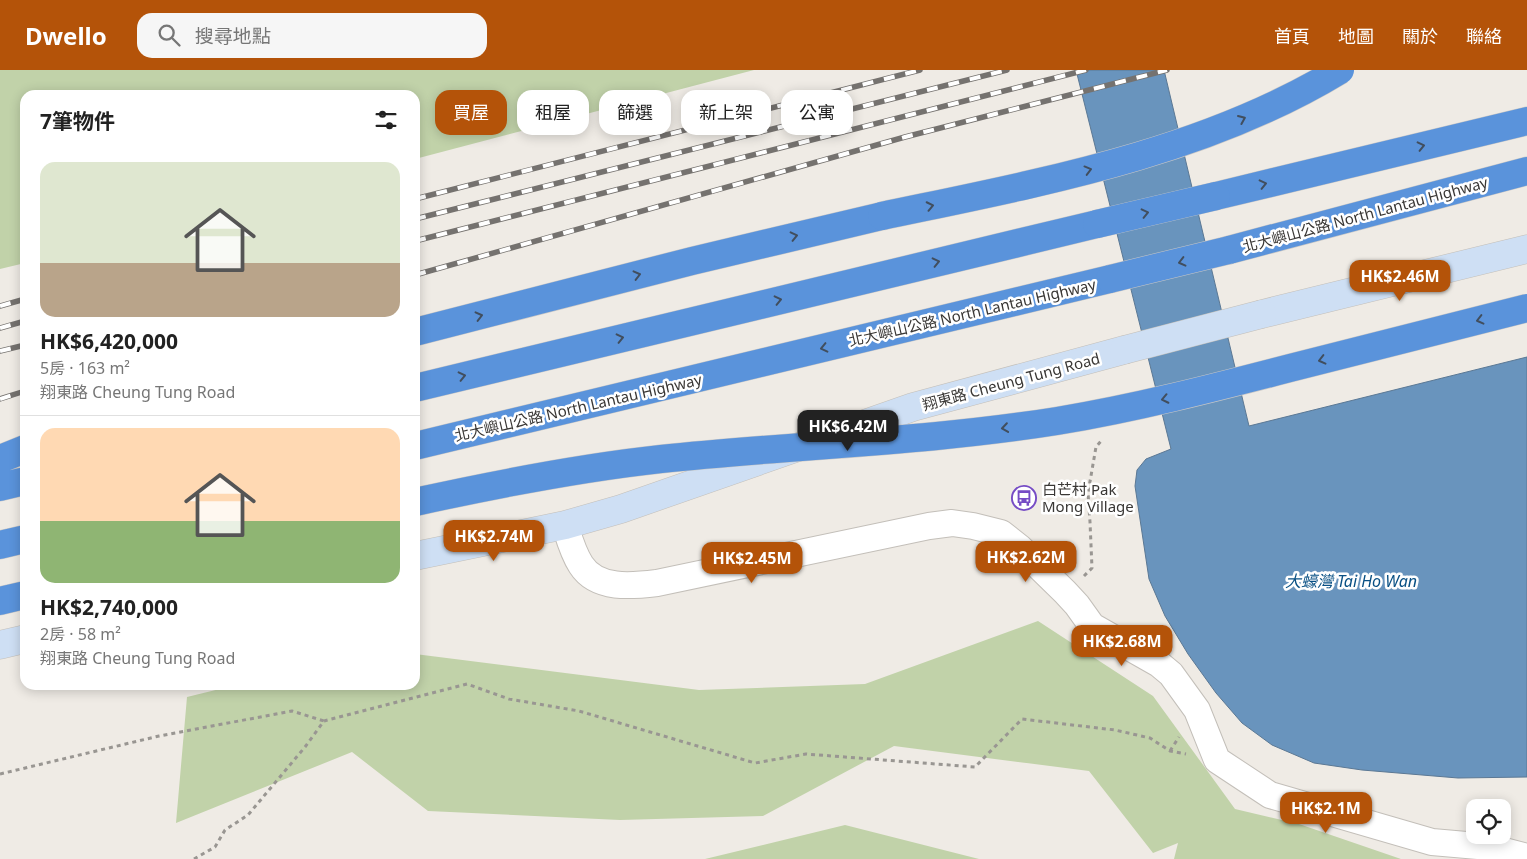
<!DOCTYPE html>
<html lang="zh-TW">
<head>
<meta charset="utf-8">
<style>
  body { margin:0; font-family:"Noto Sans","Noto Sans TC",sans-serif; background:#f6f6f6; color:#222; height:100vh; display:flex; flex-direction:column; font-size:19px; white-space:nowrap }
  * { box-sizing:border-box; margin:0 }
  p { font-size:16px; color:#767676 }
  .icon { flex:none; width:28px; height:28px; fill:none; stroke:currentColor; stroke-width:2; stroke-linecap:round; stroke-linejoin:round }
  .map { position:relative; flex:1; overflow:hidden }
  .drawer { position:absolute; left:20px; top:20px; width:400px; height:600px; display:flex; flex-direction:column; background:#fff; border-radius:15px; box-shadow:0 2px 12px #0003 }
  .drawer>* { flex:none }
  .guide { position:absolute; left:435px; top:20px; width:475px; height:45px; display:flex; gap:10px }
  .controls { position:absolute; left:1466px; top:729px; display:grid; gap:10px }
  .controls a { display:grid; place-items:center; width:45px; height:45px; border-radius:10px; background:#fff; box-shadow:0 2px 12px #0003; font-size:25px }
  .price { position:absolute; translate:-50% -42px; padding:0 11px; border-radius:10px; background:#b45309; color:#fff; font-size:16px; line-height:32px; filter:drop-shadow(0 1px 2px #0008) }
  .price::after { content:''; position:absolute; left:50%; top:30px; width:15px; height:11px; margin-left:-8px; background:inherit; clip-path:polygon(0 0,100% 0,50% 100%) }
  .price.on { background:#222; color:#fff }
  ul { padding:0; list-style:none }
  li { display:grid; align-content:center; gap:10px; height:265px; padding:0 20px }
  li+li { border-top:1px solid #e0e0e0 }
  li span { display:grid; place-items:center; height:155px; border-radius:15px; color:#555 }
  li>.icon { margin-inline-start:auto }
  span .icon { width:90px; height:90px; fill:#fffc; stroke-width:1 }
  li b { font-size:21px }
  h2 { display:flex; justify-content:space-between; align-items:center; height:60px; padding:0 20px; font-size:21px }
  .chip { padding:0 18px; border-radius:15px; background:#fff; box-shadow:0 2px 12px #0003; font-size:18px; line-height:45px }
  .chip.on { background:#b45309; color:#fff }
  header { display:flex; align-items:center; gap:30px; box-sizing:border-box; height:70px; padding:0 25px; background:#b45309; color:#fff }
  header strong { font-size:24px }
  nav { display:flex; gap:28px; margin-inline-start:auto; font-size:18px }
  .search { width:350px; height:45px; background:#f6f6f6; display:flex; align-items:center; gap:12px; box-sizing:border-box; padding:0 18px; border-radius:15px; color:#767676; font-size:19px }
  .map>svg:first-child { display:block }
</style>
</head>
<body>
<header>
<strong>Dwello</strong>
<div class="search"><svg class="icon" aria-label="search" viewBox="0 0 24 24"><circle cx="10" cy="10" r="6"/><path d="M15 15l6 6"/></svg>搜尋地點</div>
<nav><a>首頁</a><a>地圖</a><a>關於</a><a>聯絡</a></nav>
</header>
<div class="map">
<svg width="1527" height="789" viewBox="0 0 1527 789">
  <rect width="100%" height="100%" fill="#efebe5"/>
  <path fill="#c1d2a9" d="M0 0H754L415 89V25H25V193L0 199Z
    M1038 551 1153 626 1235 739 1299 754 1401 789H1174L1178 773 1153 783 1089 701 894 676 763 746 620 750 428 741 352 682 176 753 187 627 236 615H415V584L699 620 865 614Z
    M845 755 979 789H705Z"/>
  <path fill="#6994bd" stroke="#5b7894" d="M1076 0H1164L1249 356 1527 287V707L1458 708 1362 700 1314 693 1272 675 1242 653 1216 623 1188 584 1165 546 1149 509 1135 416 1137 400 1146 389 1171 379Z"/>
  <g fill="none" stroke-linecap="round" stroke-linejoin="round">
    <defs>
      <path id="minor" d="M565 455C569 468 573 483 581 495 597 520 632 516 657 513L929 456 952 453 973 456 1001 463 1020 478 1065 522 1077 535 1092 556 1159 594 1171 604 1197 640 1217 690 1270 725 1432 772 1489 777 1527 787"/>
      <path id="secondary" d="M1262 244 1527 179
        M415 486 565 455 621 439 913 337 1124 280
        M0 575 25 569"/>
      <path id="motorway" d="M1216 126 1527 51
        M1229 180 1527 101
        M415 262 692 191 882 146
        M415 318 1097 154
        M415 376 1110 209
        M0 389 25 379
        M0 417 25 411
        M0 475 25 469
        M0 531 25 525"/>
    </defs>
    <use href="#minor" stroke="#c3bfb9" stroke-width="28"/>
    <use href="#secondary" stroke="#c3bfb9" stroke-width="29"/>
    <use href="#motorway" stroke="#c8c7c6" stroke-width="29"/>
    <path stroke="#999692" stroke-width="3" stroke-dasharray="4 4" stroke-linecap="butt" d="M1084 506 1092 498 1090 452 1088 423 1096 377 1101 371
      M1170 681 1179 667
      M0 704 159 666 292 641 324 651
      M194 789 215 777 225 760 248 745 305 677 324 651 467 614 509 629 579 641 755 693 806 684 975 697 1022 649 1115 660 1150 668 1170 681 1186 684"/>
    <use href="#minor" stroke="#fff" stroke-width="26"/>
    <use href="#secondary" stroke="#cedff4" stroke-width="28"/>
    <use href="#motorway" stroke="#5a93db" stroke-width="28"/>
    <defs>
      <path id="rail" d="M415 129 920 0
        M415 149 1007 0
        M415 171 1086 0
        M415 205 905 67 1167 0
        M0 236 25 229
        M0 258 25 251
        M0 281 25 275
        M0 329 25 321"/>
    </defs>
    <use href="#rail" stroke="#75726f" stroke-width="5.5"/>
    <use href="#rail" stroke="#fff" stroke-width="4" stroke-dasharray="11" stroke-linecap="butt"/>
    <defs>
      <path id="secondary-bridge" d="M1124 280 1262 244"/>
      <path id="motorway-bridge" d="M882 146C1038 113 1202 84 1340 0
        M1097 154 1216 126
        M1110 209 1229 180
        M415 432C497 414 578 398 661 389 793 375 926 372 1057 351 1136 338 1213 318 1290 298 1369 278 1448 258 1527 238"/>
    </defs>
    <use href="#secondary-bridge" stroke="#c3bfb9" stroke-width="29" stroke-linecap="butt"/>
    <use href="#motorway-bridge" stroke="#c8c7c6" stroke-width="29" stroke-linecap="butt"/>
    <use href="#secondary-bridge" stroke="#cedff4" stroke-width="28"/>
    <use href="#motorway-bridge" stroke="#5a93db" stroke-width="28"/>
  </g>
  <defs><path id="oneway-chevron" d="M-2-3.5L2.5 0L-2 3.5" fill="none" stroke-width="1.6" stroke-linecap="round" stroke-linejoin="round" transform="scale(1.25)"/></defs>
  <g stroke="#414e5e">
    <use href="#oneway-chevron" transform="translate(1242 49) rotate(-23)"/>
    <use href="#oneway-chevron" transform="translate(1421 76) rotate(-13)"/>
    <use href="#oneway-chevron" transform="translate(1088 100) rotate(-15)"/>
    <use href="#oneway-chevron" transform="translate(1263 114) rotate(-13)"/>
    <use href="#oneway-chevron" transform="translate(930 136) rotate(-12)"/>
    <use href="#oneway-chevron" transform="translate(1145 143) rotate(-13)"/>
    <use href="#oneway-chevron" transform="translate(794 166) rotate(-13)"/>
    <use href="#oneway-chevron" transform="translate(936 192) rotate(-13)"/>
    <use href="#oneway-chevron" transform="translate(1182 192) rotate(166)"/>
    <use href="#oneway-chevron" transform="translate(637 205) rotate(-14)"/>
    <use href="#oneway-chevron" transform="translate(778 230) rotate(-13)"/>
    <use href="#oneway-chevron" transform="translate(479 246) rotate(-14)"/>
    <use href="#oneway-chevron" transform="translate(1480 250) rotate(166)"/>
    <use href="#oneway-chevron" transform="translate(620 268) rotate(-13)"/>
    <use href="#oneway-chevron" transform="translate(824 278) rotate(167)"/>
    <use href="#oneway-chevron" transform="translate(1322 290) rotate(166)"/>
    <use href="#oneway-chevron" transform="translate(462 306) rotate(-13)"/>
    <use href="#oneway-chevron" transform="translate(1165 329) rotate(168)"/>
    <use href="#oneway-chevron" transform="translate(1005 358) rotate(172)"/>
  </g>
  <defs>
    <symbol id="bus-ring" viewBox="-11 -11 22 22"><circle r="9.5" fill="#fff" stroke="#764cc5" stroke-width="1.5"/><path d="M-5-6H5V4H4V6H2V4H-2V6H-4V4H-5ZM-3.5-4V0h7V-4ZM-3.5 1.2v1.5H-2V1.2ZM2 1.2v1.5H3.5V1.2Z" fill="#764cc5"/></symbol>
  </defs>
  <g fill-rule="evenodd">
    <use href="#bus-ring" x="1010" y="414" width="28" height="28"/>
  </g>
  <g text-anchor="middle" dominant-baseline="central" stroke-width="5" stroke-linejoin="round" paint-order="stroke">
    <g font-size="15" fill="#393735" stroke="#fff">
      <text transform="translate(1365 144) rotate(-15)">北大嶼山公路 North Lantau Highway</text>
      <text transform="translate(972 242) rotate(-13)">北大嶼山公路 North Lantau Highway</text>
      <text transform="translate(1011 311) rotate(-15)">翔東路 Cheung Tung Road</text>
      <text transform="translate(578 337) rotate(-13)">北大嶼山公路 North Lantau Highway</text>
    </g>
    <g font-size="15" fill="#393735" stroke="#fff" text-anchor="start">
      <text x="1042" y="419">白芒村 Pak<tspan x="1042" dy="17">Mong Village</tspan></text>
    </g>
    <g font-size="16" font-style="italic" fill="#095084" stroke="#fff">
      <text x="1351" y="511">大蠔灣 Tai Ho Wan</text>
    </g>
  </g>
</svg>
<div class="controls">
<a><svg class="icon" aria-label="locate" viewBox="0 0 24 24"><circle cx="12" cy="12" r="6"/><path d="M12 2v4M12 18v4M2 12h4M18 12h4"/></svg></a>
</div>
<b class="price" style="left:1400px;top:232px">HK$2.46M</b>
<b class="price on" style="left:848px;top:382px">HK$6.42M</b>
<b class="price" style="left:494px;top:492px">HK$2.74M</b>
<b class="price" style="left:1026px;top:513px">HK$2.62M</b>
<b class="price" style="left:752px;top:514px">HK$2.45M</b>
<b class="price" style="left:1122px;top:597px">HK$2.68M</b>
<b class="price" style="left:1326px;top:764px">HK$2.1M</b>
<div class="guide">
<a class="chip on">買屋</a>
<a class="chip">租屋</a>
<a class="chip">篩選</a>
<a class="chip">新上架</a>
<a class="chip">公寓</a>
</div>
<section class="drawer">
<h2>7筆物件<svg class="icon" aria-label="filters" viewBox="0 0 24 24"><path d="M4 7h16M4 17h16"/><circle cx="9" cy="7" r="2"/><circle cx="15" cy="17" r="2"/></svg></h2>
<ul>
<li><span style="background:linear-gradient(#dfe7d0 65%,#b9a48a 0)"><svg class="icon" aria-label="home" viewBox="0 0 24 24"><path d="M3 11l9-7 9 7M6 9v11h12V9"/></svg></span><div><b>HK$6,420,000</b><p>5房 · 163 m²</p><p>翔東路 Cheung Tung Road</p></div></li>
<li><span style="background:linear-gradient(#ffd9b3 60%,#8fb573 0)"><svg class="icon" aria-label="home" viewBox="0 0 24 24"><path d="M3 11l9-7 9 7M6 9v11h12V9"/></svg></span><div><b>HK$2,740,000</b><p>2房 · 58 m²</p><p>翔東路 Cheung Tung Road</p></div></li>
</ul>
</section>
</div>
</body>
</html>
